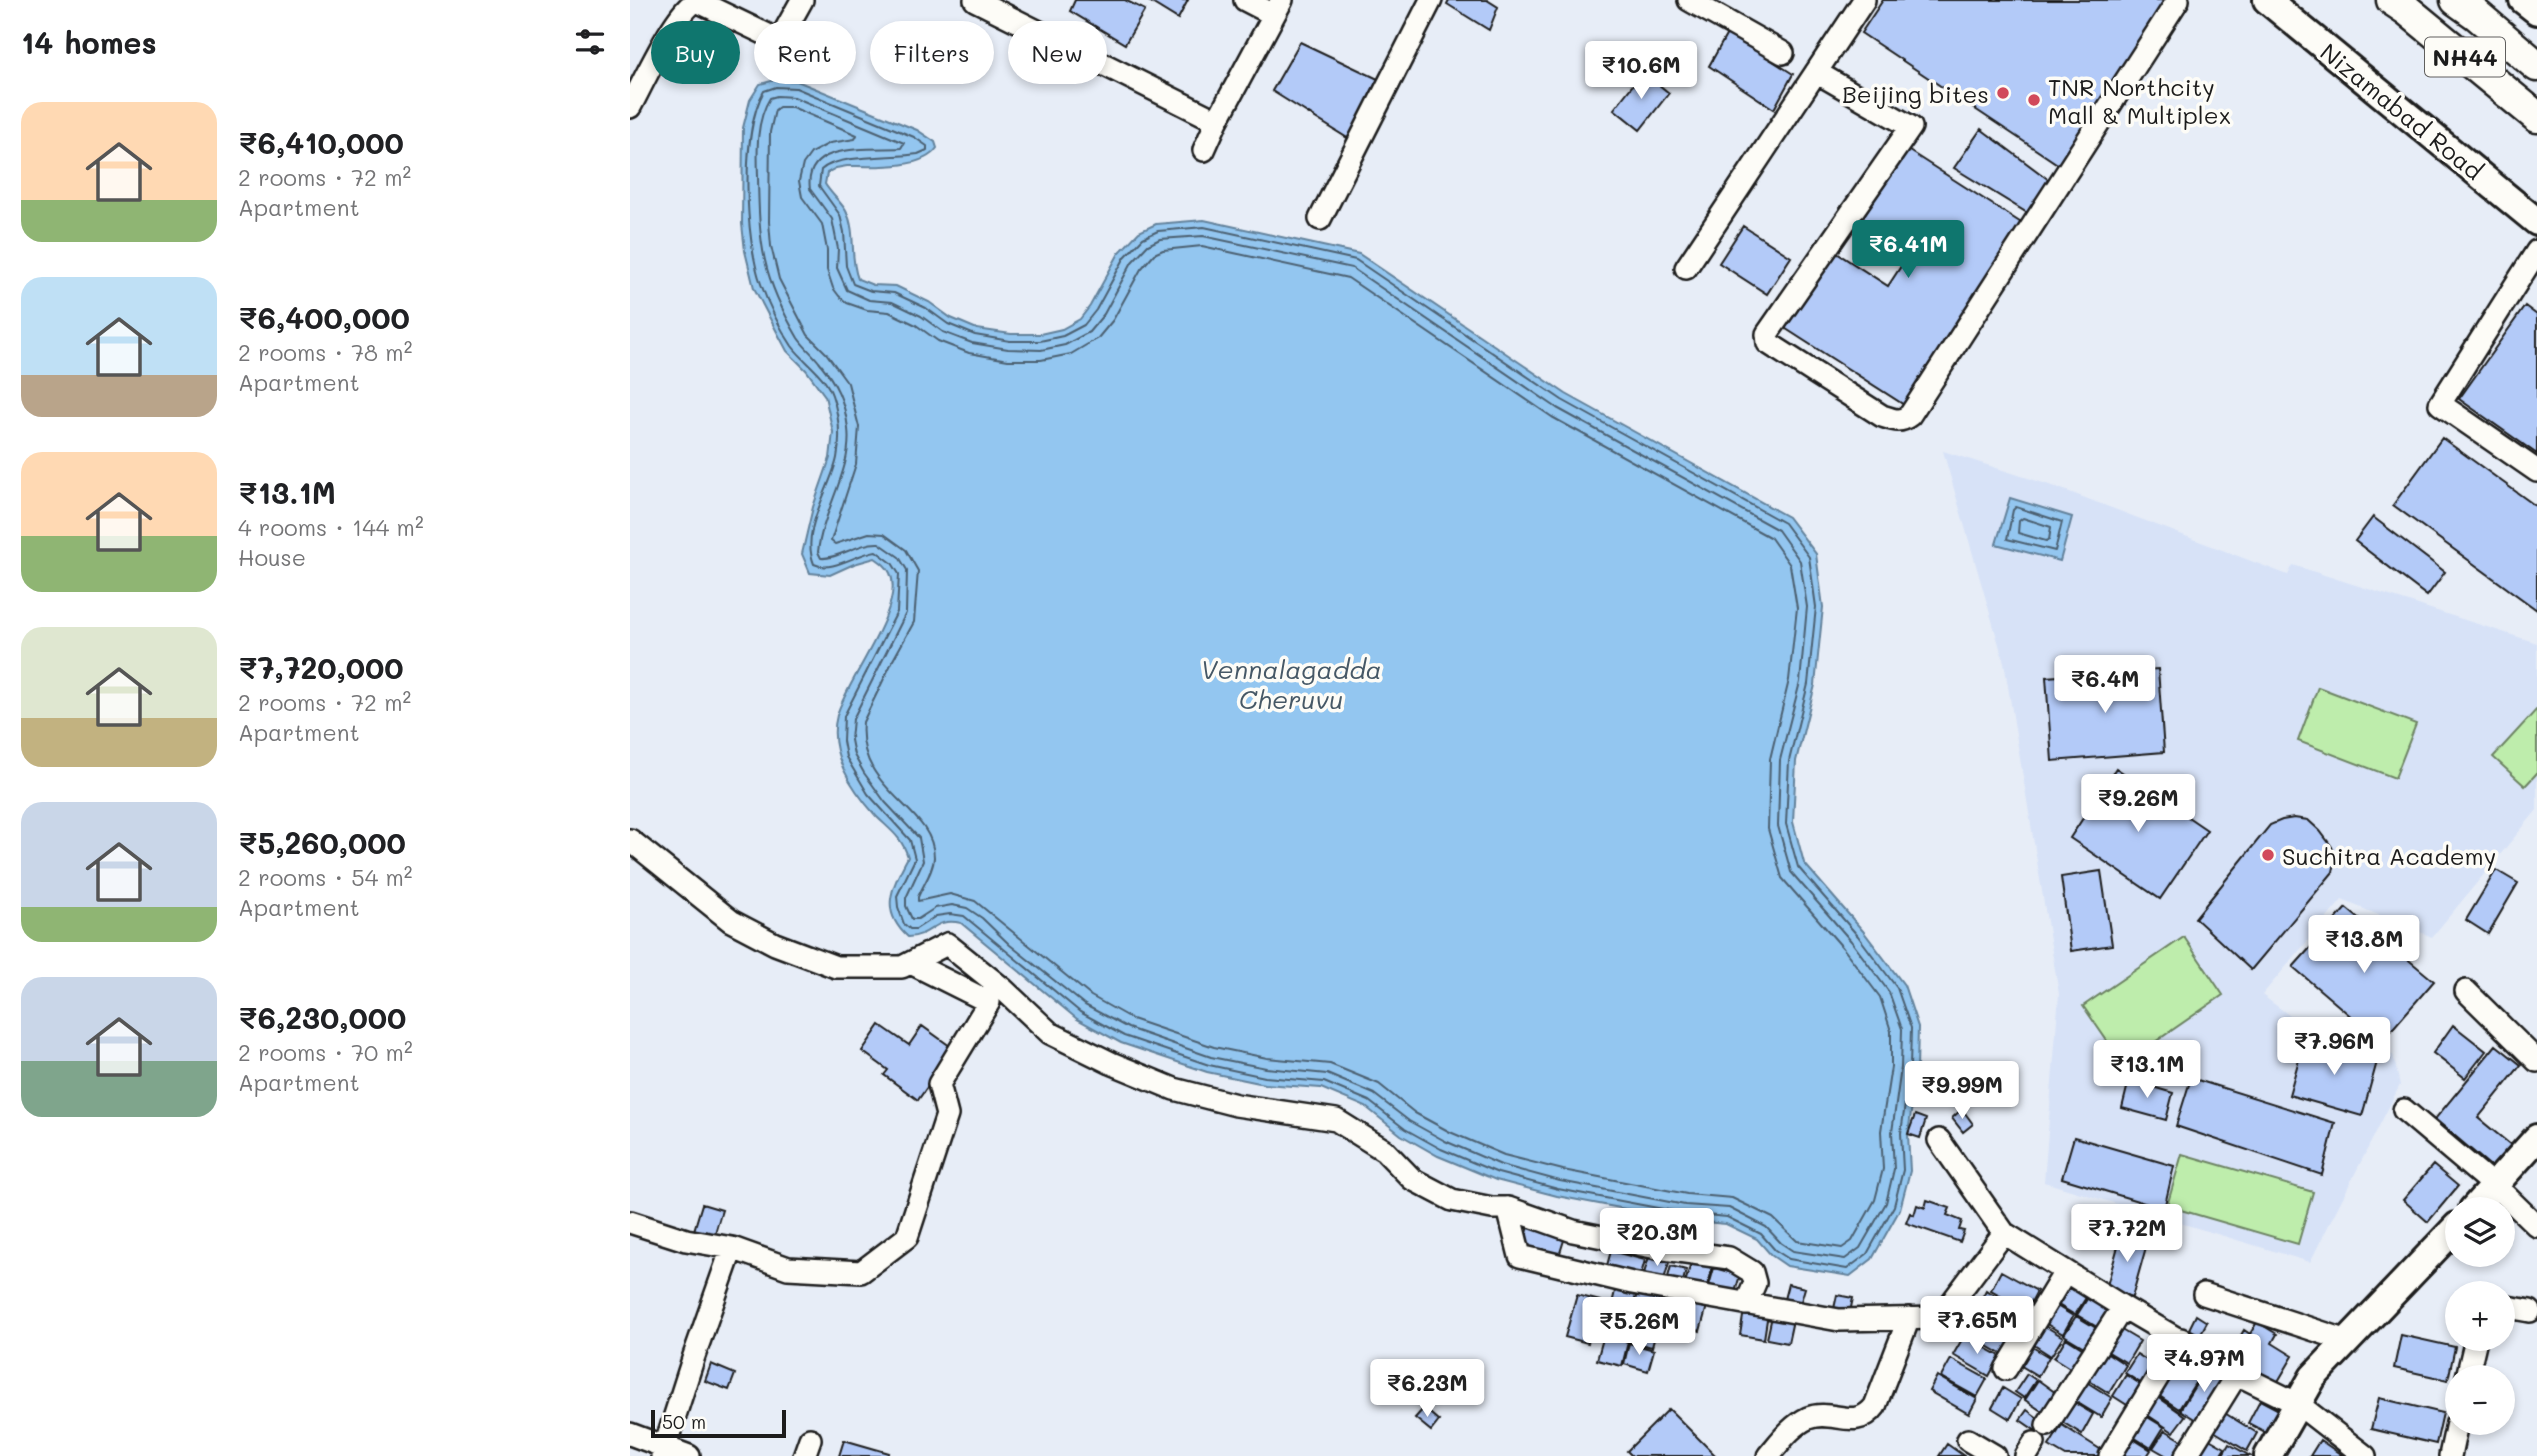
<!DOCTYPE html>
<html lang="en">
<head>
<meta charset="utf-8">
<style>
  body { margin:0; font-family:Mali,sans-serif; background:#f6f6f6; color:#202124; height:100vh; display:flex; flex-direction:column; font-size:26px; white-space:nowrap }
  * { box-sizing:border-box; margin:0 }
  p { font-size:23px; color:#757577 }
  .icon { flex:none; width:38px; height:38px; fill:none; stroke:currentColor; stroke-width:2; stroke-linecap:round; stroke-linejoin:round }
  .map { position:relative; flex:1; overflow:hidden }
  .sheet { display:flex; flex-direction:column; background:#fff; width:630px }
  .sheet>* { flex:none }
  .hud { position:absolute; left:21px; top:21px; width:665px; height:63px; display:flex; gap:14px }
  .tools { position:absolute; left:1815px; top:1197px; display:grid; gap:14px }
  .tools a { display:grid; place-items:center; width:70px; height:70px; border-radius:50%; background:#fff; box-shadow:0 4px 10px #0003; font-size:35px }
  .scale { position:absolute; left:21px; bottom:18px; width:135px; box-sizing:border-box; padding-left:7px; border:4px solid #1c1c1c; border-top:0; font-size:19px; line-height:24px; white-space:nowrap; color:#1c1c1c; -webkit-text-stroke:5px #fdfcf7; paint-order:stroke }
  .price { position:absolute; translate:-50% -60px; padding:0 16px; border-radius:7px; background:#fff; color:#222; font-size:23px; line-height:46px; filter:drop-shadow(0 2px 4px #0008) }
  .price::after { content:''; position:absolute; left:50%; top:42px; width:21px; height:16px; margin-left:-10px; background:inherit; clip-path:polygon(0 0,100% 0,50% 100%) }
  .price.current { background:#0f766e; color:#fff }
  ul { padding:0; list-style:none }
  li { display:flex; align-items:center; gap:21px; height:175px; padding:0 21px }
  li span { display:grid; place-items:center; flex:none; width:196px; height:140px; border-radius:21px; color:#555 }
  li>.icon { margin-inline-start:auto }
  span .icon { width:84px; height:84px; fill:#fffc; stroke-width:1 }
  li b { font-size:30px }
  h2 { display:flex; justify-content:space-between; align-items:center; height:84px; padding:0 21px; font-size:30px }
  .tag { padding:0 24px; border-radius:32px; background:#fff; box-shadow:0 4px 10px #0003; font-size:24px; line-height:63px }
  .tag.current { background:#0f766e; color:#fff }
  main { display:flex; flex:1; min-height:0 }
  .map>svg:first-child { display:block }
</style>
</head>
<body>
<main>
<section class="sheet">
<h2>14 homes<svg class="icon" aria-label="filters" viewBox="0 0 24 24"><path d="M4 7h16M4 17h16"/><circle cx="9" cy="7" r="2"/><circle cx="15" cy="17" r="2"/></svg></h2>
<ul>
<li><span style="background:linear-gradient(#ffd9b3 70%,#8fb573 0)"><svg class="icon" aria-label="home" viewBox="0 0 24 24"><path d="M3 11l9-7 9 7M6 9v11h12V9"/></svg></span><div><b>₹6,410,000</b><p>2 rooms · 72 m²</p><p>Apartment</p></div></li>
<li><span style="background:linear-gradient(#bfe0f5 70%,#b9a48a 0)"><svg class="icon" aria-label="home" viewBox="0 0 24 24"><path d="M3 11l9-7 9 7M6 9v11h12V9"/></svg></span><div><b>₹6,400,000</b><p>2 rooms · 78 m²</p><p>Apartment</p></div></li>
<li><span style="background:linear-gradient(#ffd9b3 60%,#8fb573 0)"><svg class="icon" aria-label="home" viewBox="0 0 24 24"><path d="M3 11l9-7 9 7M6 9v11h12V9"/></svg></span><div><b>₹13.1M</b><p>4 rooms · 144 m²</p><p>House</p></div></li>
<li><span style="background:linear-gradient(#dfe7d0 65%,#c2b280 0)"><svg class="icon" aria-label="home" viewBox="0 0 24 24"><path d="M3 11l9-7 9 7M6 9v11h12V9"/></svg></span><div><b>₹7,720,000</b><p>2 rooms · 72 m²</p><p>Apartment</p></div></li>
<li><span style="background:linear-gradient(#c9d6e8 75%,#8fb573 0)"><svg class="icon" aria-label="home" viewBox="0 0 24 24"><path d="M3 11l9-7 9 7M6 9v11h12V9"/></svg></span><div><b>₹5,260,000</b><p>2 rooms · 54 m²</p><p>Apartment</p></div></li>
<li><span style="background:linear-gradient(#c9d6e8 60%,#7fa58c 0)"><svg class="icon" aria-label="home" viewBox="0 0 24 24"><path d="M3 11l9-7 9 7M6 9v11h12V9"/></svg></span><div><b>₹6,230,000</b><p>2 rooms · 70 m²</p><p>Apartment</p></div></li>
</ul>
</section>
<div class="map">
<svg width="1907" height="1456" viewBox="0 0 1907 1456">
  <rect width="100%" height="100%" fill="#e7edf7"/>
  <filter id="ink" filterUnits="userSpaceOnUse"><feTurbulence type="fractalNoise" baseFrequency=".0143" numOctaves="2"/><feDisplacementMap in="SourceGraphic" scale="14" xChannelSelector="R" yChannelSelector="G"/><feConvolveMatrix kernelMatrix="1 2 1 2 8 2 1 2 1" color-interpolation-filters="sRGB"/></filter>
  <g filter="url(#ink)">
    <path fill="#d7e2f7" d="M1313 451 1429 488 1658 575 1663 565 1907 643V810L1802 937 1712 900 1632 995 1679 1030 1763 1055 1770 1085 1680 1262 1414 1182 1429 994 1374 662Z"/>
    <path fill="#beedac" stroke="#6d8464" stroke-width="2" d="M1688 687 1786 724 1765 778 1668 741Z
      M1907 709V773L1895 786 1863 757Z
      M1554 937 1593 995 1493 1064 1453 1006Z
      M1552 1154 1683 1192 1668 1244 1537 1206Z"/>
    <path fill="#93c6f0" stroke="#63829b" stroke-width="2" d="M145 80 167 81 287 130 305 142 307 148C292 170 241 166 217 166L206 168 197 173 195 184C201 194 211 202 216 211 227 232 219 257 228 279L243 285 266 286 299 302 321 318 347 329 381 334H410L432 329 450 319 460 306 489 253 509 232 526 224 574 220 729 254 936 394 1158 517 1186 554 1193 607 1185 685 1166 761 1163 822 1174 863 1233 931 1274 985 1288 1027 1287 1069 1278 1134 1280 1171 1270 1209 1242 1259 1220 1276 1157 1266 1141 1255 1127 1239 1096 1224 1053 1220 927 1196 866 1180 808 1156 771 1135 736 1107 691 1088 634 1084 577 1072 491 1043 447 1019 331 923C303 917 303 936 278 937 248 910 263 886 278 857 272 837 260 830 246 816 222 789 197 753 207 715 217 680 276 606 260 573 257 566 251 562 245 558L224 564 200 575 180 573 172 554 183 507 200 458 203 432 195 396 176 370 157 351 147 332 124 288 115 251 112 224 113 128 120 100 130 84Z
      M1380 498 1442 517 1430 561 1366 544Z"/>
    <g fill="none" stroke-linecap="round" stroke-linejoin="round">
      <path stroke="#4c6071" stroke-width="2" d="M146 87 166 88 284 137 297 146V150L288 154C263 158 208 154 191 170L189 186 210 215 214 232 216 266 223 284 241 291 264 293 296 308 318 324 345 335 380 341H410L433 336 454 325 466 310 495 257 513 238 528 231 574 227 726 260 932 400 1154 523 1179 557 1186 607 1178 684 1159 761 1156 824 1168 867 1228 936 1267 988 1281 1028 1280 1068 1271 1133 1273 1170 1264 1206 1237 1254 1217 1269 1159 1259 1145 1250 1131 1234 1097 1217 1054 1213 928 1189 868 1173 811 1149 775 1129 739 1101 694 1082 635 1077 579 1065 494 1036 450 1012 334 916 320 914 306 916 286 929H280L274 924 268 907 267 896 285 859 280 840 238 794 216 757 213 741 214 716 267 612 269 574 262 563 246 551C226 554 202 573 184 564 170 530 200 491 207 458 211 437 209 415 202 395 195 375 174 362 162 346 150 328 138 304 131 284 115 240 110 132 134 91Z
        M147 96 164 97 274 143 271 148C241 150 173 141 180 189L202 219 208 249 207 268 217 290 239 300 262 302 291 316 313 332 342 343 378 349 411 350 435 345 459 332 474 314 502 262 518 245 530 239 573 236 722 268 927 408 1148 530 1170 561 1177 607 1170 682 1150 760 1148 826 1161 872 1221 941 1259 992 1272 1029 1271 1068 1262 1132 1264 1169 1256 1203 1230 1248 1215 1259 1163 1251 1151 1243 1136 1227 1099 1208 1055 1205 930 1181 871 1165 815 1141 779 1121 744 1094 697 1074 636 1068 581 1057 498 1028 455 1005 380 945 352 918 337 908 322 905 305 908 288 919H282L276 906V898L293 861 289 838 255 802 234 773 224 755 221 740 223 719 276 613 277 570 269 557 249 543C229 542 206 560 191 558L188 552C192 512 223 469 218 429 215 401 206 383 189 362 183 354 174 347 168 338 132 277 129 245 128 176 127 151 126 120 140 98Z
        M149 107H162L227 135 225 139 200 143 181 153 173 164 169 181 172 197 192 224 197 250V270L203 288 209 296 217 303 237 310 259 312 286 325 308 341 339 353 378 360H411L441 354 468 338 483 320 511 269 524 254 533 250 572 246 718 278 922 417 1141 538 1160 565 1167 608 1159 680 1140 759 1138 829 1152 878 1213 948 1250 997 1261 1031V1067L1251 1131 1253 1169 1245 1200 1222 1241 1212 1248 1167 1241 1143 1218 1102 1198 1057 1194 933 1170 874 1155 820 1132 785 1113 749 1084 700 1064 637 1058 584 1047 502 1019 461 996 345 901 320 894 288 901V897C293 885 304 870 304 857 304 807 226 792 233 722L263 660 284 622 288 571 276 550 254 534 239 533 205 544 201 541 226 464 229 427 218 383 196 353 178 335 149 279 141 246 139 222 140 132 145 110Z
        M1386 507 1432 522 1425 551 1377 539 1383 510Z
        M1393 518 1421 527 1419 540 1416 541 1388 533 1389 521Z"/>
    </g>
    <path fill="#b3caf8" stroke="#1c1c1c" stroke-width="2" d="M445 0H495L515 10 495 44 440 11Z
      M517 0H558L548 19Z
      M819 0H857L868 7 859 30 817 4Z
      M1253 0H1531L1539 5 1432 167 1231 33Z
      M1098 32 1163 74 1144 109 1079 66Z
      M670 42 748 79 719 139 642 91Z
      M1013 72 1039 93 1010 130 984 109Z
      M1351 129 1423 183 1404 217 1324 168Z
      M1276 149 1396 226 1279 408 1153 327 1202 250 1258 286 1275 260 1226 228Z
      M1113 226 1161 257 1137 294 1089 263Z
      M1895 306 1907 315V454L1829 399Z
      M1812 438 1907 507V610L1763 505Z
      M1743 517 1815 572 1797 596 1725 541Z
      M1528 669 1534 752 1422 761 1416 677Z
      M1486 768 1577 830 1530 899 1440 838Z
      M1664 818 1678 820 1690 831 1702 847 1706 858 1703 872 1621 970 1565 918 1640 825 1652 820Z
      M1866 870 1888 883 1858 934 1836 920Z
      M1471 871 1482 945 1441 951 1431 877Z
      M1716 908 1804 981 1751 1042 1663 967Z
      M250 1025 279 1045 292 1026 324 1049 288 1100 254 1075 258 1070 232 1051Z
      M1823 1025 1856 1051 1835 1078 1803 1053Z
      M1675 1038 1748 1058 1732 1116 1659 1095Z
      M1866 1045 1891 1065 1848 1118 1882 1146 1864 1169 1805 1119Z
      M1561 1078 1705 1123 1692 1175 1546 1126Z
      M1499 1080 1543 1093 1536 1120 1492 1108Z
      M1332 1109 1343 1124 1333 1132 1322 1118Z
      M1285 1115 1296 1119 1290 1138 1278 1134Z
      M1444 1137 1544 1166 1534 1209 1432 1178Z
      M1803 1165 1828 1186 1798 1222 1773 1200Z
      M1297 1200 1320 1208 1317 1215 1332 1221 1329 1230 1334 1231 1330 1242 1276 1223 1280 1213 1284 1215 1287 1205 1295 1208Z
      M72 1204 92 1210 82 1243 62 1237Z
      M899 1226 935 1237 928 1259 893 1249Z
      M1492 1232 1518 1240 1502 1297 1476 1289Z
      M981 1251 1015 1260 1010 1278 976 1269Z
      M1020 1253 1040 1259 1033 1283 1013 1277Z
      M1062 1260 1083 1266 1076 1292 1054 1286Z
      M1041 1266 1056 1270 1052 1285 1037 1281Z
      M1084 1268 1110 1275 1104 1296 1078 1289Z
      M1371 1271 1407 1291 1397 1310 1361 1290Z
      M1158 1284 1175 1288 1169 1308 1153 1303Z
      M1437 1284 1457 1296 1445 1315 1425 1303Z
      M986 1287 1007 1292 1000 1317 980 1312Z
      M1008 1290 1033 1297 1026 1322 1001 1315Z
      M1356 1290 1397 1313 1387 1333 1346 1310Z
      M947 1295 970 1301 958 1343 935 1337Z
      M1207 1295 1223 1298 1219 1317 1203 1313Z
      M1459 1296 1479 1308 1467 1327 1447 1315Z
      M1051 1299 1077 1306 1070 1331 1045 1324Z
      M1425 1305 1443 1316 1433 1334 1415 1323Z
      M1114 1310 1138 1313 1134 1339 1110 1335Z
      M979 1313 1003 1319 997 1340 973 1334Z
      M1348 1314 1387 1335 1375 1356 1337 1334Z
      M1566 1315 1577 1322 1570 1335 1559 1329Z
      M1142 1316 1163 1320 1158 1343 1137 1339Z
      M1446 1316 1466 1328 1454 1347 1434 1335Z
      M1004 1317 1028 1324 1022 1347 998 1341Z
      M1627 1322 1647 1334 1642 1343 1663 1356 1647 1383 1600 1354 1614 1330 1620 1334Z
      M1415 1326 1433 1337 1421 1356 1404 1345Z
      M1488 1328 1510 1341 1497 1363 1475 1350Z
      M974 1335 998 1342 992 1366 967 1360Z
      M1771 1335 1825 1347 1818 1380 1764 1368Z
      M1334 1336 1370 1356 1359 1376 1323 1355Z
      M1436 1338 1455 1350 1443 1370 1424 1358Z
      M999 1343 1024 1350 1018 1371 994 1364Z
      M1399 1345 1419 1357 1408 1376 1388 1364Z
      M1556 1350 1577 1364 1549 1409 1528 1395Z
      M1476 1352 1496 1365 1479 1393 1458 1380Z
      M1507 1354 1527 1367 1515 1386 1495 1373Z
      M1321 1359 1357 1379 1347 1397 1311 1377Z
      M81 1364 105 1374 99 1390 75 1381Z
      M1578 1365 1599 1378 1571 1423 1550 1410Z
      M1397 1374 1406 1380 1394 1398 1385 1392Z
      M1496 1375 1518 1389 1505 1410 1483 1396Z
      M1307 1376 1347 1399 1339 1414 1299 1391Z
      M1408 1380 1426 1393 1413 1412 1395 1400Z
      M1455 1381 1482 1398 1471 1417 1443 1400Z
      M1373 1388 1391 1399 1380 1419 1362 1408Z
      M1528 1397 1555 1416 1543 1432 1516 1414Z
      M1749 1398 1813 1413 1806 1444 1741 1429Z
      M1630 1400 1649 1410 1637 1433 1618 1423Z
      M1441 1401 1463 1414 1452 1434 1429 1420Z
      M794 1408 809 1421 801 1431 785 1418Z
      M1039 1409 1086 1456H1002L997 1451Z
      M1397 1410 1412 1421 1406 1431 1390 1420Z
      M1593 1412 1627 1433 1617 1451 1582 1430Z
      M1514 1415 1534 1427 1521 1448 1502 1436Z
      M1432 1425 1473 1451 1470 1456H1436L1419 1446Z
      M1535 1430 1555 1442 1546 1456H1537L1523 1448Z
      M1574 1436 1595 1448 1590 1456H1562Z
      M1500 1437 1521 1450 1517 1456H1489Z
      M214 1440 259 1453 258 1456H209Z
      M1690 1440 1713 1456H1680Z
      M1317 1444 1334 1456H1309Z
      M1599 1444 1620 1456H1592Z"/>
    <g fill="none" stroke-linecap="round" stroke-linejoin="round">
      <defs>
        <path id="minor" d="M345 0 587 121 574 150
          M615 0 644 15
          M1059 0 1153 53
          M1186 72 1281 127 1137 334 1138 343 1252 416C1264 420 1270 423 1280 415L1548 0
          M0 107C12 85 47 8 67 1L144 38 152 36 172 0
          M587 121 652 0
          M690 219 801 0
          M1907 251 1810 404 1907 471
          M1056 268 1234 0
          M0 840 101 921 145 944 206 967H272L317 944 373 989 420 1033 481 1063 544 1089 606 1105 706 1120 754 1150 782 1179 822 1200 862 1208H878L943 1231 1027 1248 1099 1258 1122 1272 1125 1283 1116 1304
          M1836 991 1907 1061
          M1774 1110 1864 1186
          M1309 1140 1374 1233
          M1875 1195 1907 1226
          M878 1208 890 1256 1002 1283 1209 1320 1310 1318 1374 1233 1493 1307 1607 1374 1668 1404 1735 1456
          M0 1222 56 1240 102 1248 64 1356 32 1456
          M102 1248 158 1268 231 1272 277 1237 317 1115 309 1084 359 1002 281 963
          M1574 1294 1718 1341
          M1872 1306 1900 1311
          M1376 1369 1435 1272
          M1837 1377 1846 1339
          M1417 1425 1493 1307
          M0 1434 59 1456
          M1338 1440 1365 1456
          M174 1456 180 1439
          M1138 1456C1150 1442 1161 1426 1178 1418 1202 1408 1226 1432 1245 1406L1279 1318
          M1396 1456 1404 1443
          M1480 1456 1551 1339
          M1556 1456 1607 1374
          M1820 1456 1827 1423"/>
        <path id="major" d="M1637 0 1907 222
          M1893 0 1907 11
          M1843 1209 1907 1138
          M1638 1456 1683 1377 1827 1226"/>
        <path id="highway" d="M1762 0 1777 10 1907 117
          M1826 0 1847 15 1907 66"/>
      </defs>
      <use href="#minor" stroke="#1c1c1c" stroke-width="26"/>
      <use href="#major" stroke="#1c1c1c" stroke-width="32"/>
      <use href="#highway" stroke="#1c1c1c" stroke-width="35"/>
      <use href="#minor" stroke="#fdfcf7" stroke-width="21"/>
      <use href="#major" stroke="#fdfcf7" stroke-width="26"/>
      <use href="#highway" stroke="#fdfcf7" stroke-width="30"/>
    </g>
  </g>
  <g fill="#d1495b" stroke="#fdfcf7" stroke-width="2.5">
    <circle cx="1373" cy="93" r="7"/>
    <circle cx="1404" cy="100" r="7"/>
    <circle cx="1638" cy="855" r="7"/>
  </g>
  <g text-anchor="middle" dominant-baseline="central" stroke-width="7" stroke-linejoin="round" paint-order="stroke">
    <rect fill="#fdfcf7" stroke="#605f5e" stroke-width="2" x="1795" y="37.5" width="80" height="39" rx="5"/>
    <g font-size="23" font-weight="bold" fill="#1c1c1c">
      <text x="1835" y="57">NH44</text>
    </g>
    <g font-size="24" fill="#1c1c1c" stroke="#fdfcf7" text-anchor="start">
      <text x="1418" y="86">TNR Northcity<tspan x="1418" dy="28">Mall &amp; Multiplex</tspan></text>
      <text x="1359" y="93" text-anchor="end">Beijing bites</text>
      <text x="1652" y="855">Suchitra Academy</text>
    </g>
    <g font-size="24" fill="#1c1c1c" stroke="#fdfcf7">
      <text transform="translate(1772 111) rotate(39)">Nizamabad Road</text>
    </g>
    <g font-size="26" font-style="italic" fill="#465866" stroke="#fdfcf7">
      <text x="661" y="669">Vennalagadda<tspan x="661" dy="30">Cheruvu</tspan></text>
    </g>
  </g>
</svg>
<div class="tools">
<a><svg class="icon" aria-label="layers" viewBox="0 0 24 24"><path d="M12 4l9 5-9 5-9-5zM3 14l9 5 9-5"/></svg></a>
<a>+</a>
<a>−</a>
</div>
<div class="scale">50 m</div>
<b class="price" style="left:1011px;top:101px">₹10.6M</b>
<b class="price current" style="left:1278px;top:280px">₹6.41M</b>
<b class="price" style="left:1475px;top:715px">₹6.4M</b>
<b class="price" style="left:1508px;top:834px">₹9.26M</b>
<b class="price" style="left:1734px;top:975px">₹13.8M</b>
<b class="price" style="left:1704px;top:1077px">₹7.96M</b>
<b class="price" style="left:1517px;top:1100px">₹13.1M</b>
<b class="price" style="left:1332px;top:1121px">₹9.99M</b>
<b class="price" style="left:1497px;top:1264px">₹7.72M</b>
<b class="price" style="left:1027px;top:1268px">₹20.3M</b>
<b class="price" style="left:1347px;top:1356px">₹7.65M</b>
<b class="price" style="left:1009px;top:1357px">₹5.26M</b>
<b class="price" style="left:1574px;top:1394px">₹4.97M</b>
<b class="price" style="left:797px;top:1419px">₹6.23M</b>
<div class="hud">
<a class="tag current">Buy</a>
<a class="tag">Rent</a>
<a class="tag">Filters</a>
<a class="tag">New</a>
</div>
</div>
</main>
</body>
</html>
